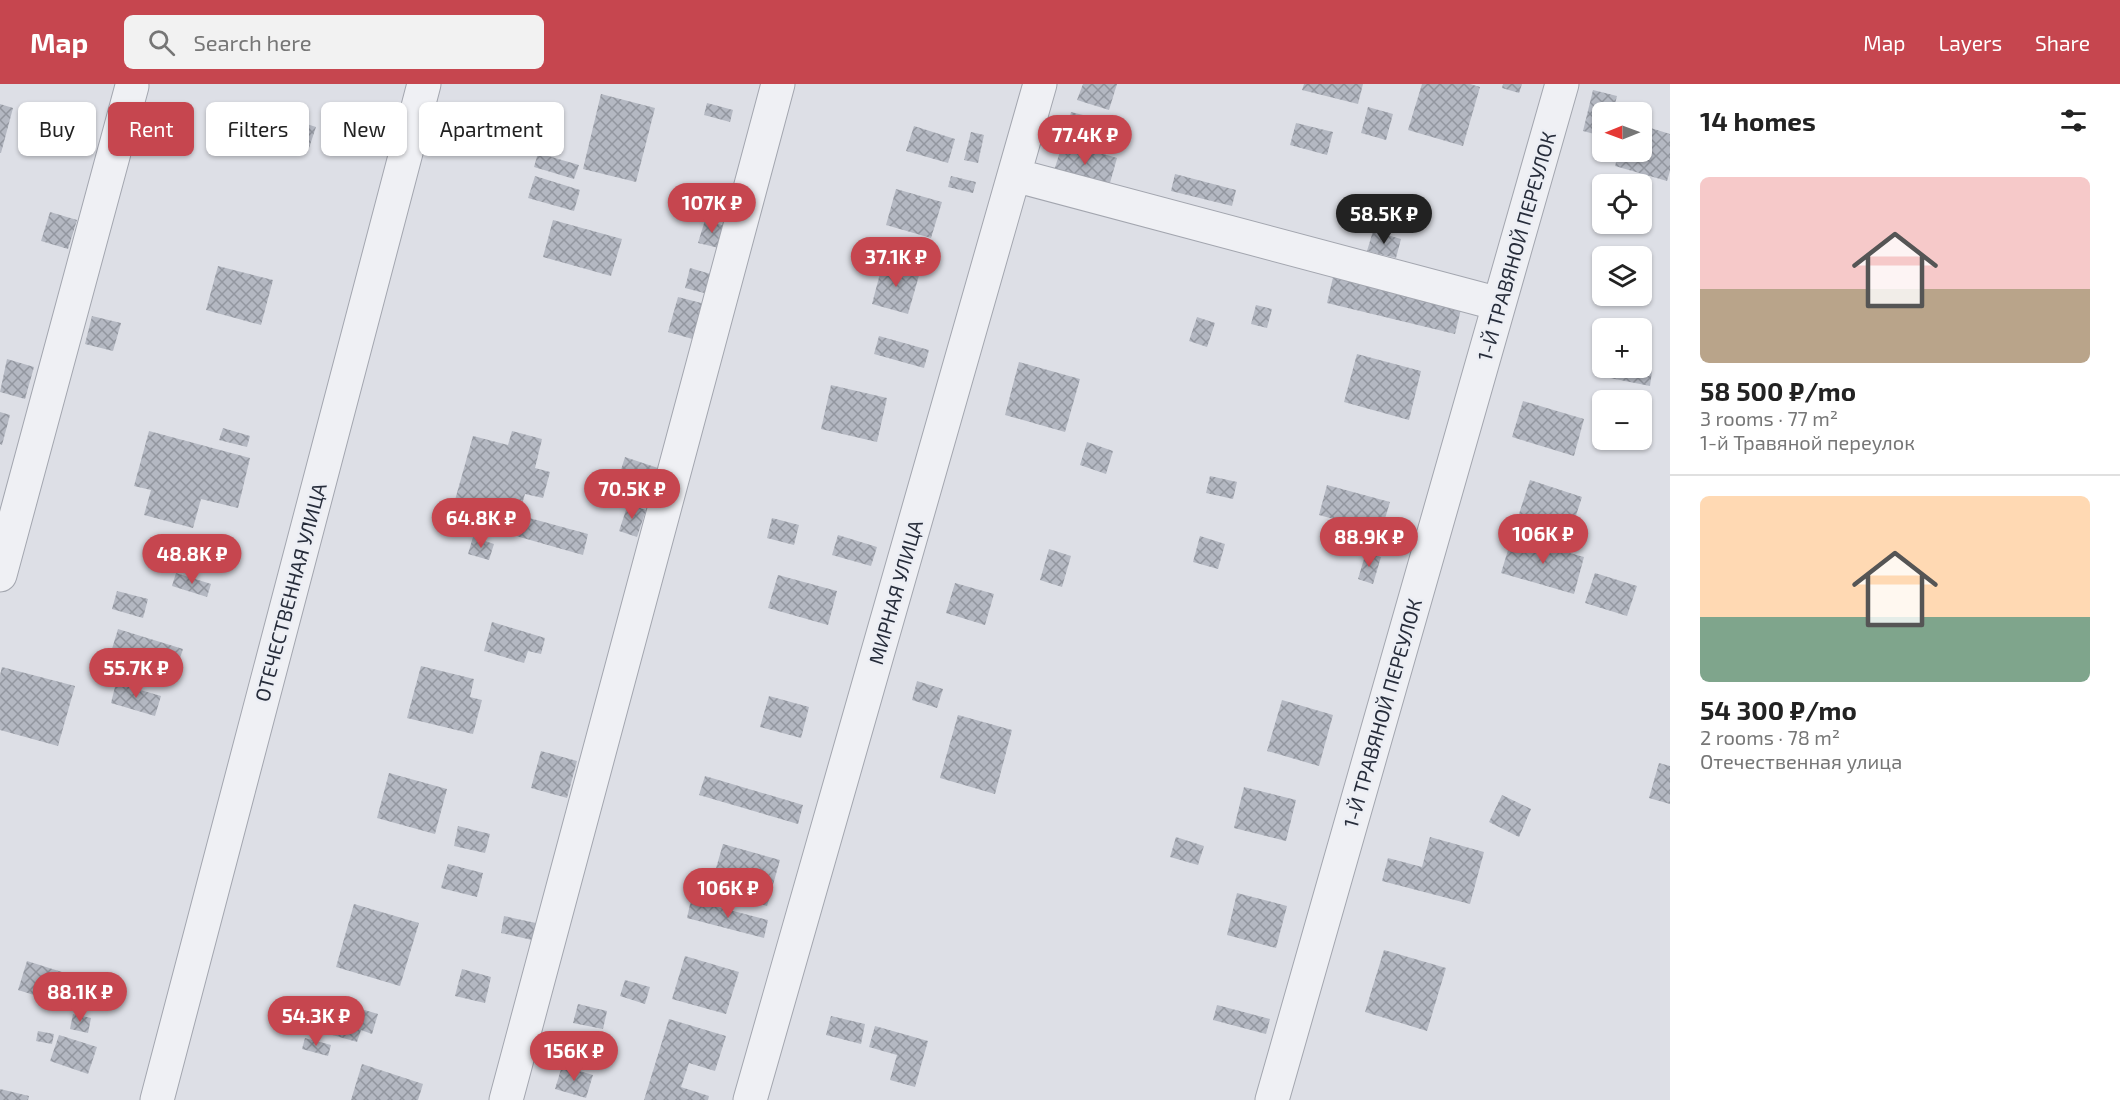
<!DOCTYPE html>
<html lang="en">
<head>
<meta charset="utf-8">
<style>
  body { margin:0; font-family:"Exo 2",sans-serif; background:#f2f2f2; color:#222; height:100vh; display:flex; flex-direction:column; font-size:22px; white-space:nowrap }
  * { box-sizing:border-box; margin:0 }
  p { font-size:20px; color:#767676 }
  .icon { flex:none; width:33px; height:33px; fill:none; stroke:currentColor; stroke-width:2; stroke-linecap:round; stroke-linejoin:round }
  .map { position:relative; flex:1; overflow:hidden }
  .drawer { display:flex; flex-direction:column; background:#fff; width:450px }
  .drawer>* { flex:none }
  .hud { position:absolute; left:18px; top:18px; width:570px; height:54px; display:flex; gap:12px }
  .needle { width:39px; rotate:269deg }
  .fabs { position:absolute; left:1592px; top:18px; display:grid; gap:12px }
  .fabs a { display:grid; place-items:center; width:60px; height:60px; border-radius:9px; background:#fff; box-shadow:0 2px 4px #0004; font-size:30px }
  .price { position:absolute; translate:-50% -51px; padding:0 14px; border-radius:21px; background:#c6464f; color:#fff; font-size:20px; line-height:39px; filter:drop-shadow(0 2px 3px #0008) }
  .price::after { content:''; position:absolute; left:50%; top:36px; width:18px; height:14px; margin-left:-9px; background:inherit; clip-path:polygon(0 0,100% 0,50% 100%) }
  .price.active { background:#222; color:#fff }
  ul { padding:0; list-style:none }
  li { display:grid; align-content:center; gap:12px; height:318px; padding:0 30px }
  li+li { border-top:2px solid #e0e0e0 }
  li span { display:grid; place-items:center; height:186px; border-radius:9px; color:#555 }
  li>.icon { margin-inline-start:auto }
  span .icon { width:108px; height:108px; fill:#fffc; stroke-width:1 }
  li b { font-size:26px }
  h2 { display:flex; justify-content:space-between; align-items:center; height:72px; padding:0 30px; font-size:26px }
  .chip { padding:0 21px; border-radius:9px; background:#fff; box-shadow:0 2px 4px #0004; font-size:21px; line-height:54px }
  .chip.active { background:#c6464f; color:#fff }
  header { display:flex; align-items:center; gap:36px; box-sizing:border-box; height:84px; padding:0 30px; background:#c6464f; color:#fff }
  header strong { font-size:28px }
  nav { display:flex; gap:33px; margin-inline-start:auto; font-size:21px }
  .search { width:420px; height:54px; background:#f2f2f2; display:flex; align-items:center; gap:15px; box-sizing:border-box; padding:0 21px; border-radius:9px; color:#767676; font-size:22px }
  main { display:flex; flex:1; min-height:0 }
  .map>svg:first-child { display:block }
</style>
</head>
<body>
<header>
<strong>Map</strong>
<div class="search"><svg class="icon" aria-label="search" viewBox="0 0 24 24"><circle cx="10" cy="10" r="6"/><path d="M15 15l6 6"/></svg>Search here</div>
<nav><a>Map</a><a>Layers</a><a>Share</a></nav>
</header>
<main>
<div class="map">
<svg width="1670" height="1016" viewBox="0 0 1670 1016">
  <defs>
    <pattern id="building-cross-hatch" width="8" height="8" patternUnits="userSpaceOnUse" patternTransform="scale(1.5)"><rect width="8" height="8" fill="#b4b8c2"/><path d="M0 0l8 8M0 8l8-8" fill="none" stroke="#92969f"/></pattern>
  </defs>
  <rect width="100%" height="100%" fill="#dddfe6"/>
  <path fill="url(#building-cross-hatch)" d="M1083 0H1117L1109 26 1077 16Z
    M1304 0H1363L1358 20 1302 6Z
    M1422 0H1470L1480 3 1463 62 1408 46Z
    M1503 0H1522L1519 9 1502 4Z
    M1593 6 1617 12 1613 28H1602V52L1583 47Z
    M601 10 655 24 636 98 583 85Z
    M707 19 733 26 730 38 704 31Z
    M0 20 13 24 1 69H0Z
    M1368 23 1393 30 1386 56 1361 49Z
    M270 28 316 43 309 64 263 50Z
    M1071 28 1087 32 1082 54 1066 49Z
    M1296 39 1333 48 1327 71 1290 61Z
    M1641 41 1670 50V87L1667 97 1615 82 1619 68H1641Z
    M914 42 955 55 948 79 906 67Z
    M971 48 984 51 978 79 964 76Z
    M1063 58 1117 74 1108 106 1053 90Z
    M538 69 579 81 574 95 534 83Z
    M1175 90 1236 106 1232 122 1171 107Z
    M535 92 580 106 574 127 528 114Z
    M951 92 976 98 973 109 948 103Z
    M896 105 942 118 931 154 886 141Z
    M50 128 77 136 68 165 41 157Z
    M553 136 622 155 611 192 543 173Z
    M705 136 725 142 719 164 698 159Z
    M1373 147 1401 155 1396 174 1367 167Z
    M883 178 920 188 908 230 872 220Z
    M218 182 273 196 261 241 206 226Z
    M690 184 714 191 708 210 685 204Z
    M1334 189 1462 221 1455 250 1327 219Z
    M678 213 705 220 696 256 668 248Z
    M1256 221 1272 225 1267 244 1251 240Z
    M92 232 121 239 113 267 85 260Z
    M1197 233 1215 239 1207 263 1189 257Z
    M879 252 929 266 924 284 874 270Z
    M1357 270 1421 287 1409 336 1344 318Z
    M7 275 34 283 25 315 0 308Z
    M1019 278 1080 295 1065 348 1005 331Z
    M1606 284H1632L1652 287 1650 302 1605 293Z
    M831 301 887 314 877 358 821 345Z
    M1523 317 1584 335 1574 372 1512 353Z
    M0 328 10 331 2 361 0 360Z
    M223 344 250 352 247 363 219 356Z
    M149 347 250 374 238 424 201 415 193 444 144 431 151 406 134 402Z
    M512 347 542 355 535 384 550 388 543 414 525 410 518 434 455 416 473 352 508 361Z
    M1087 358 1113 367 1106 390 1080 381Z
    M625 373 658 384 648 416 615 405Z
    M1210 392 1237 398 1233 415 1206 409Z
    M1530 396 1582 413 1571 447 1519 430Z
    M1327 401 1390 418 1381 448 1319 431Z
    M628 420 646 426 637 453 619 447Z
    M522 432 588 450 583 471 516 452Z
    M772 434 799 441 794 461 767 454Z
    M838 451 877 463 871 482 832 471Z
    M1200 452 1225 460 1218 485 1193 478Z
    M473 453 494 460 489 476 468 470Z
    M1512 453 1584 473 1574 510 1501 489Z
    M1049 465 1071 472 1062 503 1040 496Z
    M1366 468 1381 473 1373 500 1358 495Z
    M176 489 211 500 207 513 172 502Z
    M1595 489 1637 502 1627 532 1585 519Z
    M778 491 837 507 828 541 768 524Z
    M955 499 994 510 985 541 946 529Z
    M117 507 148 515 143 534 112 525Z
    M492 538 545 554 541 570 528 567 524 579 484 567Z
    M118 545 183 565 172 598 108 578Z
    M421 582 474 595 470 613 482 616 473 650 407 634Z
    M2 583 75 602 58 662 0 646V591Z
    M917 597 943 605 937 624 912 616Z
    M116 599 161 612 155 632 111 619Z
    M769 612 809 623 801 654 760 643Z
    M1282 616 1333 631 1319 682 1267 667Z
    M958 631 1012 646 995 710 940 694Z
    M541 667 577 677 567 714 531 704Z
    M1659 679 1670 682V720L1649 714Z
    M389 689 447 705 435 750 377 734Z
    M705 692 803 721 798 740 699 711Z
    M1244 703 1296 716 1286 757 1234 744Z
    M1502 711 1531 725 1519 753 1489 738Z
    M458 742 490 750 485 769 454 762Z
    M1176 753 1204 762 1198 781 1170 773Z
    M1430 753 1484 768 1470 820 1382 797 1388 774 1422 783Z
    M723 760 780 776 767 822 710 805Z
    M448 780 483 789 477 813 441 804Z
    M1237 809 1287 822 1276 864 1227 851Z
    M691 816 768 836 764 854 687 834Z
    M354 820 419 839 400 902 336 883Z
    M504 832 536 839 532 856 501 849Z
    M1384 866 1446 884 1427 947 1365 928Z
    M685 872 739 888 726 930 672 915Z
    M27 877 81 894 72 923 18 906Z
    M462 885 491 893 485 919 455 912Z
    M625 896 650 903 645 920 620 912Z
    M324 914 378 930 372 950 361 946 357 958 315 946Z
    M578 920 607 927 603 945 573 939Z
    M1217 921 1270 935 1266 950 1213 936Z
    M73 930 91 934 88 949 70 945Z
    M831 932 865 940 861 960 826 951Z
    M669 935 726 952 715 987 689 979 681 1003 709 1012 708 1016H644Z
    M875 942 928 957 915 1003 890 996 897 971 869 963Z
    M38 947 54 950 52 960 36 957Z
    M59 951 97 963 88 990 50 977Z
    M305 954 331 961 328 972 302 965Z
    M362 980 423 1000 418 1016H351Z
    M562 982 593 991 586 1014 555 1005Z
    M0 1005 29 1012 28 1016H0Z"/>
  <g fill="none" stroke-linecap="round" stroke-linejoin="round">
    <defs>
      <path id="minor" d="M1014 91 1499 220
        M0 491 132 2
        M157 1016 424 0
        M506 1016 778 0
        M750 1016 1040 0
        M1272 1016 1562 0"/>
    </defs>
    <use href="#minor" stroke="#a3a6af" stroke-width="35"/>
    <use href="#minor" stroke="#eff0f4" stroke-width="33"/>
  </g>
  <g text-anchor="middle" dominant-baseline="central" stroke-width="5" stroke-linejoin="round" paint-order="stroke">
    <g font-size="20" fill="#272d3b" stroke="#eceef4">
      <text transform="translate(1516 162) rotate(-74)">1-Й ТРАВЯНОЙ ПЕРЕУЛОК</text>
      <text transform="translate(290 508) rotate(-75)">ОТЕЧЕСТВЕННАЯ УЛИЦА</text>
      <text transform="translate(895 508) rotate(-74)">МИРНАЯ УЛИЦА</text>
      <text transform="translate(1382 629) rotate(-74)">1-Й ТРАВЯНОЙ ПЕРЕУЛОК</text>
    </g>
  </g>
</svg>
<div class="fabs">
<a><svg class="needle" viewBox="-14 -14 28 28"><path d="M0-13l5 13h-10z" fill="#e53935"/><path d="M0 13l5-13h-10z" fill="#767676"/></svg></a>
<a><svg class="icon" aria-label="locate" viewBox="0 0 24 24"><circle cx="12" cy="12" r="6"/><path d="M12 2v4M12 18v4M2 12h4M18 12h4"/></svg></a>
<a><svg class="icon" aria-label="layers" viewBox="0 0 24 24"><path d="M12 4l9 5-9 5-9-5zM3 14l9 5 9-5"/></svg></a>
<a>+</a>
<a>−</a>
</div>
<b class="price" style="left:1085px;top:82px">77.4K ₽</b>
<b class="price" style="left:712px;top:150px">107K ₽</b>
<b class="price active" style="left:1384px;top:161px">58.5K ₽</b>
<b class="price" style="left:896px;top:204px">37.1K ₽</b>
<b class="price" style="left:632px;top:436px">70.5K ₽</b>
<b class="price" style="left:481px;top:465px">64.8K ₽</b>
<b class="price" style="left:1543px;top:481px">106K ₽</b>
<b class="price" style="left:1369px;top:484px">88.9K ₽</b>
<b class="price" style="left:192px;top:501px">48.8K ₽</b>
<b class="price" style="left:136px;top:615px">55.7K ₽</b>
<b class="price" style="left:728px;top:835px">106K ₽</b>
<b class="price" style="left:80px;top:939px">88.1K ₽</b>
<b class="price" style="left:316px;top:963px">54.3K ₽</b>
<b class="price" style="left:574px;top:998px">156K ₽</b>
<div class="hud">
<a class="chip">Buy</a>
<a class="chip active">Rent</a>
<a class="chip">Filters</a>
<a class="chip">New</a>
<a class="chip">Apartment</a>
</div>
</div>
<section class="drawer">
<h2>14 homes<svg class="icon" aria-label="filters" viewBox="0 0 24 24"><path d="M4 7h16M4 17h16"/><circle cx="9" cy="7" r="2"/><circle cx="15" cy="17" r="2"/></svg></h2>
<ul>
<li><span style="background:linear-gradient(#f6c9c9 60%,#b9a48a 0)"><svg class="icon" aria-label="home" viewBox="0 0 24 24"><path d="M3 11l9-7 9 7M6 9v11h12V9"/></svg></span><div><b>58 500 ₽/mo</b><p>3 rooms · 77 m²</p><p>1-й Травяной переулок</p></div></li>
<li><span style="background:linear-gradient(#ffd9b3 65%,#7fa58c 0)"><svg class="icon" aria-label="home" viewBox="0 0 24 24"><path d="M3 11l9-7 9 7M6 9v11h12V9"/></svg></span><div><b>54 300 ₽/mo</b><p>2 rooms · 78 m²</p><p>Отечественная улица</p></div></li>
</ul>
</section>
</main>
</body>
</html>
